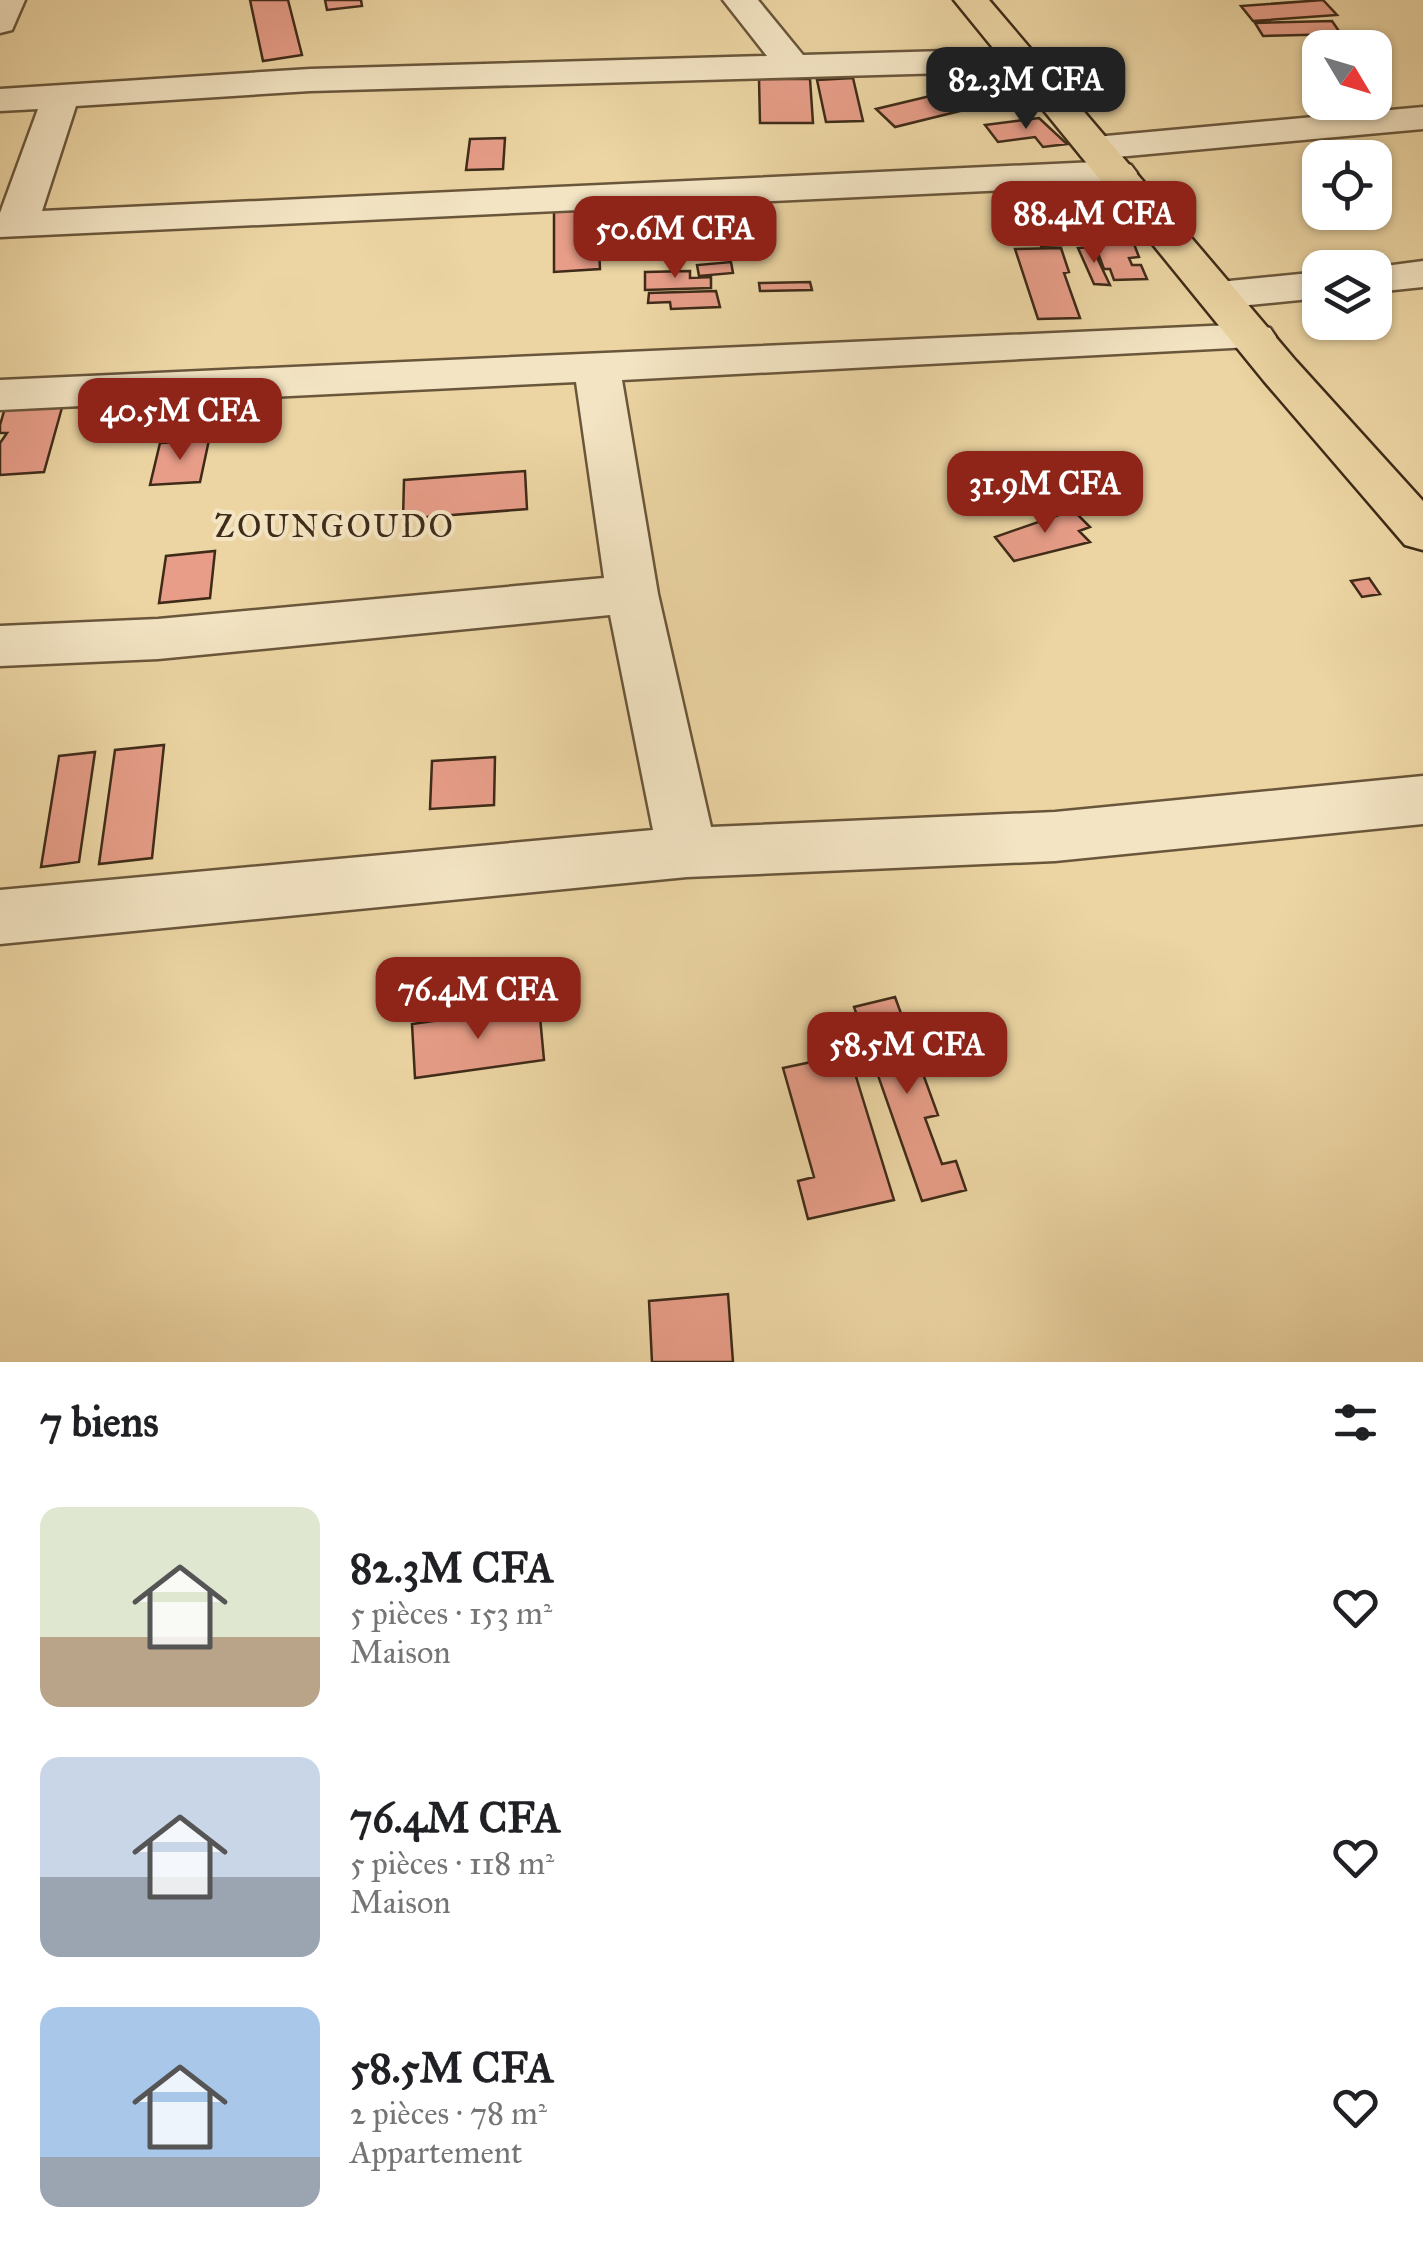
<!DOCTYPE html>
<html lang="fr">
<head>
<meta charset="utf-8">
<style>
  body { margin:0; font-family:"IM FELL Great Primer",serif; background:#f2f2f2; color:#202124; height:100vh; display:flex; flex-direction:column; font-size:38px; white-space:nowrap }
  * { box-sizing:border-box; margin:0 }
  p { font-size:32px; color:#757577 }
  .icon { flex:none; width:55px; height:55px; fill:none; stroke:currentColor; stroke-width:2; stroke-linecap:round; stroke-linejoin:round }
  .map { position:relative; height:1362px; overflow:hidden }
  .drawer { display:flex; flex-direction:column; background:#fff; flex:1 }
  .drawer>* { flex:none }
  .needle { width:65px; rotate:128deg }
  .tools { position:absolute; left:1302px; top:30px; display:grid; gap:20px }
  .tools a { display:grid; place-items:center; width:90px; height:90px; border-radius:20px; background:#fff; box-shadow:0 2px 8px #0004; font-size:50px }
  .price { position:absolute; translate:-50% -85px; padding:0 22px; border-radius:20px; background:#8f2418; color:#fff; font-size:32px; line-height:65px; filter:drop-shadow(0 2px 5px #0008) }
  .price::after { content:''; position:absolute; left:50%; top:60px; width:30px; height:22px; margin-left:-15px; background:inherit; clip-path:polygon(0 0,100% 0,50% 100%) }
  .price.selected { background:#222; color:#fff }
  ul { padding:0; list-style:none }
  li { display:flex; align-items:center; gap:30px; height:250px; padding:0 40px }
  li span { display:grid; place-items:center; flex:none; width:280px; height:200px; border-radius:20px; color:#555 }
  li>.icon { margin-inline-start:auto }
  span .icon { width:120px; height:120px; fill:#fffc; stroke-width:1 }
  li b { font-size:42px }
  h2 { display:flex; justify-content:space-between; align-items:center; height:120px; padding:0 40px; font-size:42px }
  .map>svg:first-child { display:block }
</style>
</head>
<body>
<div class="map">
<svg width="1423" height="1362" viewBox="0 0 1423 1362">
  <rect width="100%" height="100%" fill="#ecd5a3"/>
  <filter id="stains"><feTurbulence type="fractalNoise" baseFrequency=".002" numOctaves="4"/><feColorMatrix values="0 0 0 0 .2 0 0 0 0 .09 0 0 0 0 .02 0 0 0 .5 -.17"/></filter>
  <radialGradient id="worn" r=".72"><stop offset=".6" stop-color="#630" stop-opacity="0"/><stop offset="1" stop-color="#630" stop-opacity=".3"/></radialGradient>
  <path fill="#e79d88" stroke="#3e2b18" stroke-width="2.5" d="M250 0H288L302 55 263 61Z
    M325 0H361L362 6 327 10Z
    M1323 0 1337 15 1253 21 1241 6Z
    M1332 21 1341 34 1263 36 1255 23Z
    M853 78 863 121 826 122 817 80Z
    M759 79H810L813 123H760Z
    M980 84 1000 101 895 127 876 109Z
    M1039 118 1067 144 1043 147 1035 137 998 142 985 125Z
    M505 138 503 169 466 170 470 139Z
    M1055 184 1080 244 1041 246 1018 185Z
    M597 204 600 269 554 272V205Z
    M1134 244 1139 257 1129 258 1132 265H1141L1147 279 1114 280 1110 269H1104L1095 245Z
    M1092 247 1110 285 1094 284 1078 248Z
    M1061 248 1069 272 1064 273 1080 318 1038 319 1015 249Z
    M731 262 733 273 699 276 697 265Z
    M690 271V278L711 277V288L645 290V272Z
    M810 282 812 290 760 291 759 283Z
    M716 291 720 307 671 309 670 302 648 303 649 293Z
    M63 404 44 472 0 475V443L7 433H0V425L5 408Z
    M209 440 200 482 150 485 160 443Z
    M525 471 527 509 403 519 404 480Z
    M1073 510 1090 527 1079 531 1090 542 1014 561 995 537Z
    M215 551 210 598 159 603 166 556Z
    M1369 578 1380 594 1362 597 1351 581Z
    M164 745 152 858 99 864 115 750Z
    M95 752 79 862 41 867 59 756Z
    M495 757 494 805 430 809 432 761Z
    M895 997 938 1115 925 1118 942 1164 956 1161 966 1190 922 1201 854 1007Z
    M539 1006 544 1060 415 1078 412 1024Z
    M849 1054 894 1200 808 1219 798 1181 814 1177 783 1068Z
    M728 1294 733 1362H652L649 1301Z"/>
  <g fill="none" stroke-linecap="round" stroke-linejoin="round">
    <defs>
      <path id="minor" d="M0 0H25L12 30 0 33Z
        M723 0H758L803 55 1021 49 1034 52 1039 60 1034 68 1021 71 310 91 76 106 42 211 1117 161 1131 165 1137 173 1131 181 1117 185 0 237V213L38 109 0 111V89L310 69 767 56Z
        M1423 107V129L1095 159 1081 156 1076 148 1081 140 1095 137Z
        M1423 261V287L1375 292V268H1370Z
        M1320 272V298L1219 308 1204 304 1198 295 1204 286 1219 282Z
        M1254 324 1270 328 1276 337 1270 346 622 380 658 594 711 827 1055 812 1423 776V824L1055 861 687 877 0 944V890L653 830 610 615 158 659 0 666V626L158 619 604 578 576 382 0 410V380Z"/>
      <path id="major" d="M954 0H989L1296 361 1423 501V550L1405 545 1264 381Z"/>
    </defs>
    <use href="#minor" stroke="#6a563b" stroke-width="5"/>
    <use href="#major" stroke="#3e2b18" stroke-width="5"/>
    <use href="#minor" fill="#f3e4c3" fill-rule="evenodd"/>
    <use href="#major" fill="#ecd5a3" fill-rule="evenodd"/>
  </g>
  <g text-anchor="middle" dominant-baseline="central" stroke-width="8" stroke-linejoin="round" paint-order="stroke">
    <g font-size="32" letter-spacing="2.5" fill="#3e2b18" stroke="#f3e4c3">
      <text x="335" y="526">ZOUNGOUDO</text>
    </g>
  </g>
  <rect width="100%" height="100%" filter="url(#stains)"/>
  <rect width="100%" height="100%" fill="url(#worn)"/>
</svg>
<div class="tools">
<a><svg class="needle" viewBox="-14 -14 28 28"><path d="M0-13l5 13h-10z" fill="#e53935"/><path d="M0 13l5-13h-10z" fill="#757577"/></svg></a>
<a><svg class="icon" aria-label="locate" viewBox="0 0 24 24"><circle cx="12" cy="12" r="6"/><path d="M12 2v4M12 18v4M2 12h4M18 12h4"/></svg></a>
<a><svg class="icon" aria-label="layers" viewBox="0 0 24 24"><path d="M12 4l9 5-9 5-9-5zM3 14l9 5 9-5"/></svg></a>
</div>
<b class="price selected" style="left:1026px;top:132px">82.3M CFA</b>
<b class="price" style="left:1094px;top:266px">88.4M CFA</b>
<b class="price" style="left:675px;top:281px">50.6M CFA</b>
<b class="price" style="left:180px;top:463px">40.5M CFA</b>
<b class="price" style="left:1045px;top:536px">31.9M CFA</b>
<b class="price" style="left:478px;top:1042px">76.4M CFA</b>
<b class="price" style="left:907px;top:1097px">58.5M CFA</b>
</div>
<section class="drawer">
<h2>7 biens<svg class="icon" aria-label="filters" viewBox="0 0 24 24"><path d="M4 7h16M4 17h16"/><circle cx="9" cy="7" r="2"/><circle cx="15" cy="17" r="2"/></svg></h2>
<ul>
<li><span style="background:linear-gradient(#dfe7d0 65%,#b9a48a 0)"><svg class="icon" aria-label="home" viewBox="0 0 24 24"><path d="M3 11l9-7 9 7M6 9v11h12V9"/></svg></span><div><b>82.3M CFA</b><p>5 pièces · 153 m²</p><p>Maison</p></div><svg class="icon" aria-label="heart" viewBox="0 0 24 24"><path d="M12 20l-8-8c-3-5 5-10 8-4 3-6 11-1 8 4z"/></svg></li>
<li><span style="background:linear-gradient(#c9d6e8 60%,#9aa5b1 0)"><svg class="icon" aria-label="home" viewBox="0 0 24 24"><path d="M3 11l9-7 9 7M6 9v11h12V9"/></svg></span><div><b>76.4M CFA</b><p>5 pièces · 118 m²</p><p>Maison</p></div><svg class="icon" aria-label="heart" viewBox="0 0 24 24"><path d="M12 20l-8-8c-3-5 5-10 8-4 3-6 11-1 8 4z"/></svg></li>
<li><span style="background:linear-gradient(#a9c7e8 75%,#9aa5b1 0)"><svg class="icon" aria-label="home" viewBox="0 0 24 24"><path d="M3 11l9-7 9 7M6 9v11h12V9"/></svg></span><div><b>58.5M CFA</b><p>2 pièces · 78 m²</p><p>Appartement</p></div><svg class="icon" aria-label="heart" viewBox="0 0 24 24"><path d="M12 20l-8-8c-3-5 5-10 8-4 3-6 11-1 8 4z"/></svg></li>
</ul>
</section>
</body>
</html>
